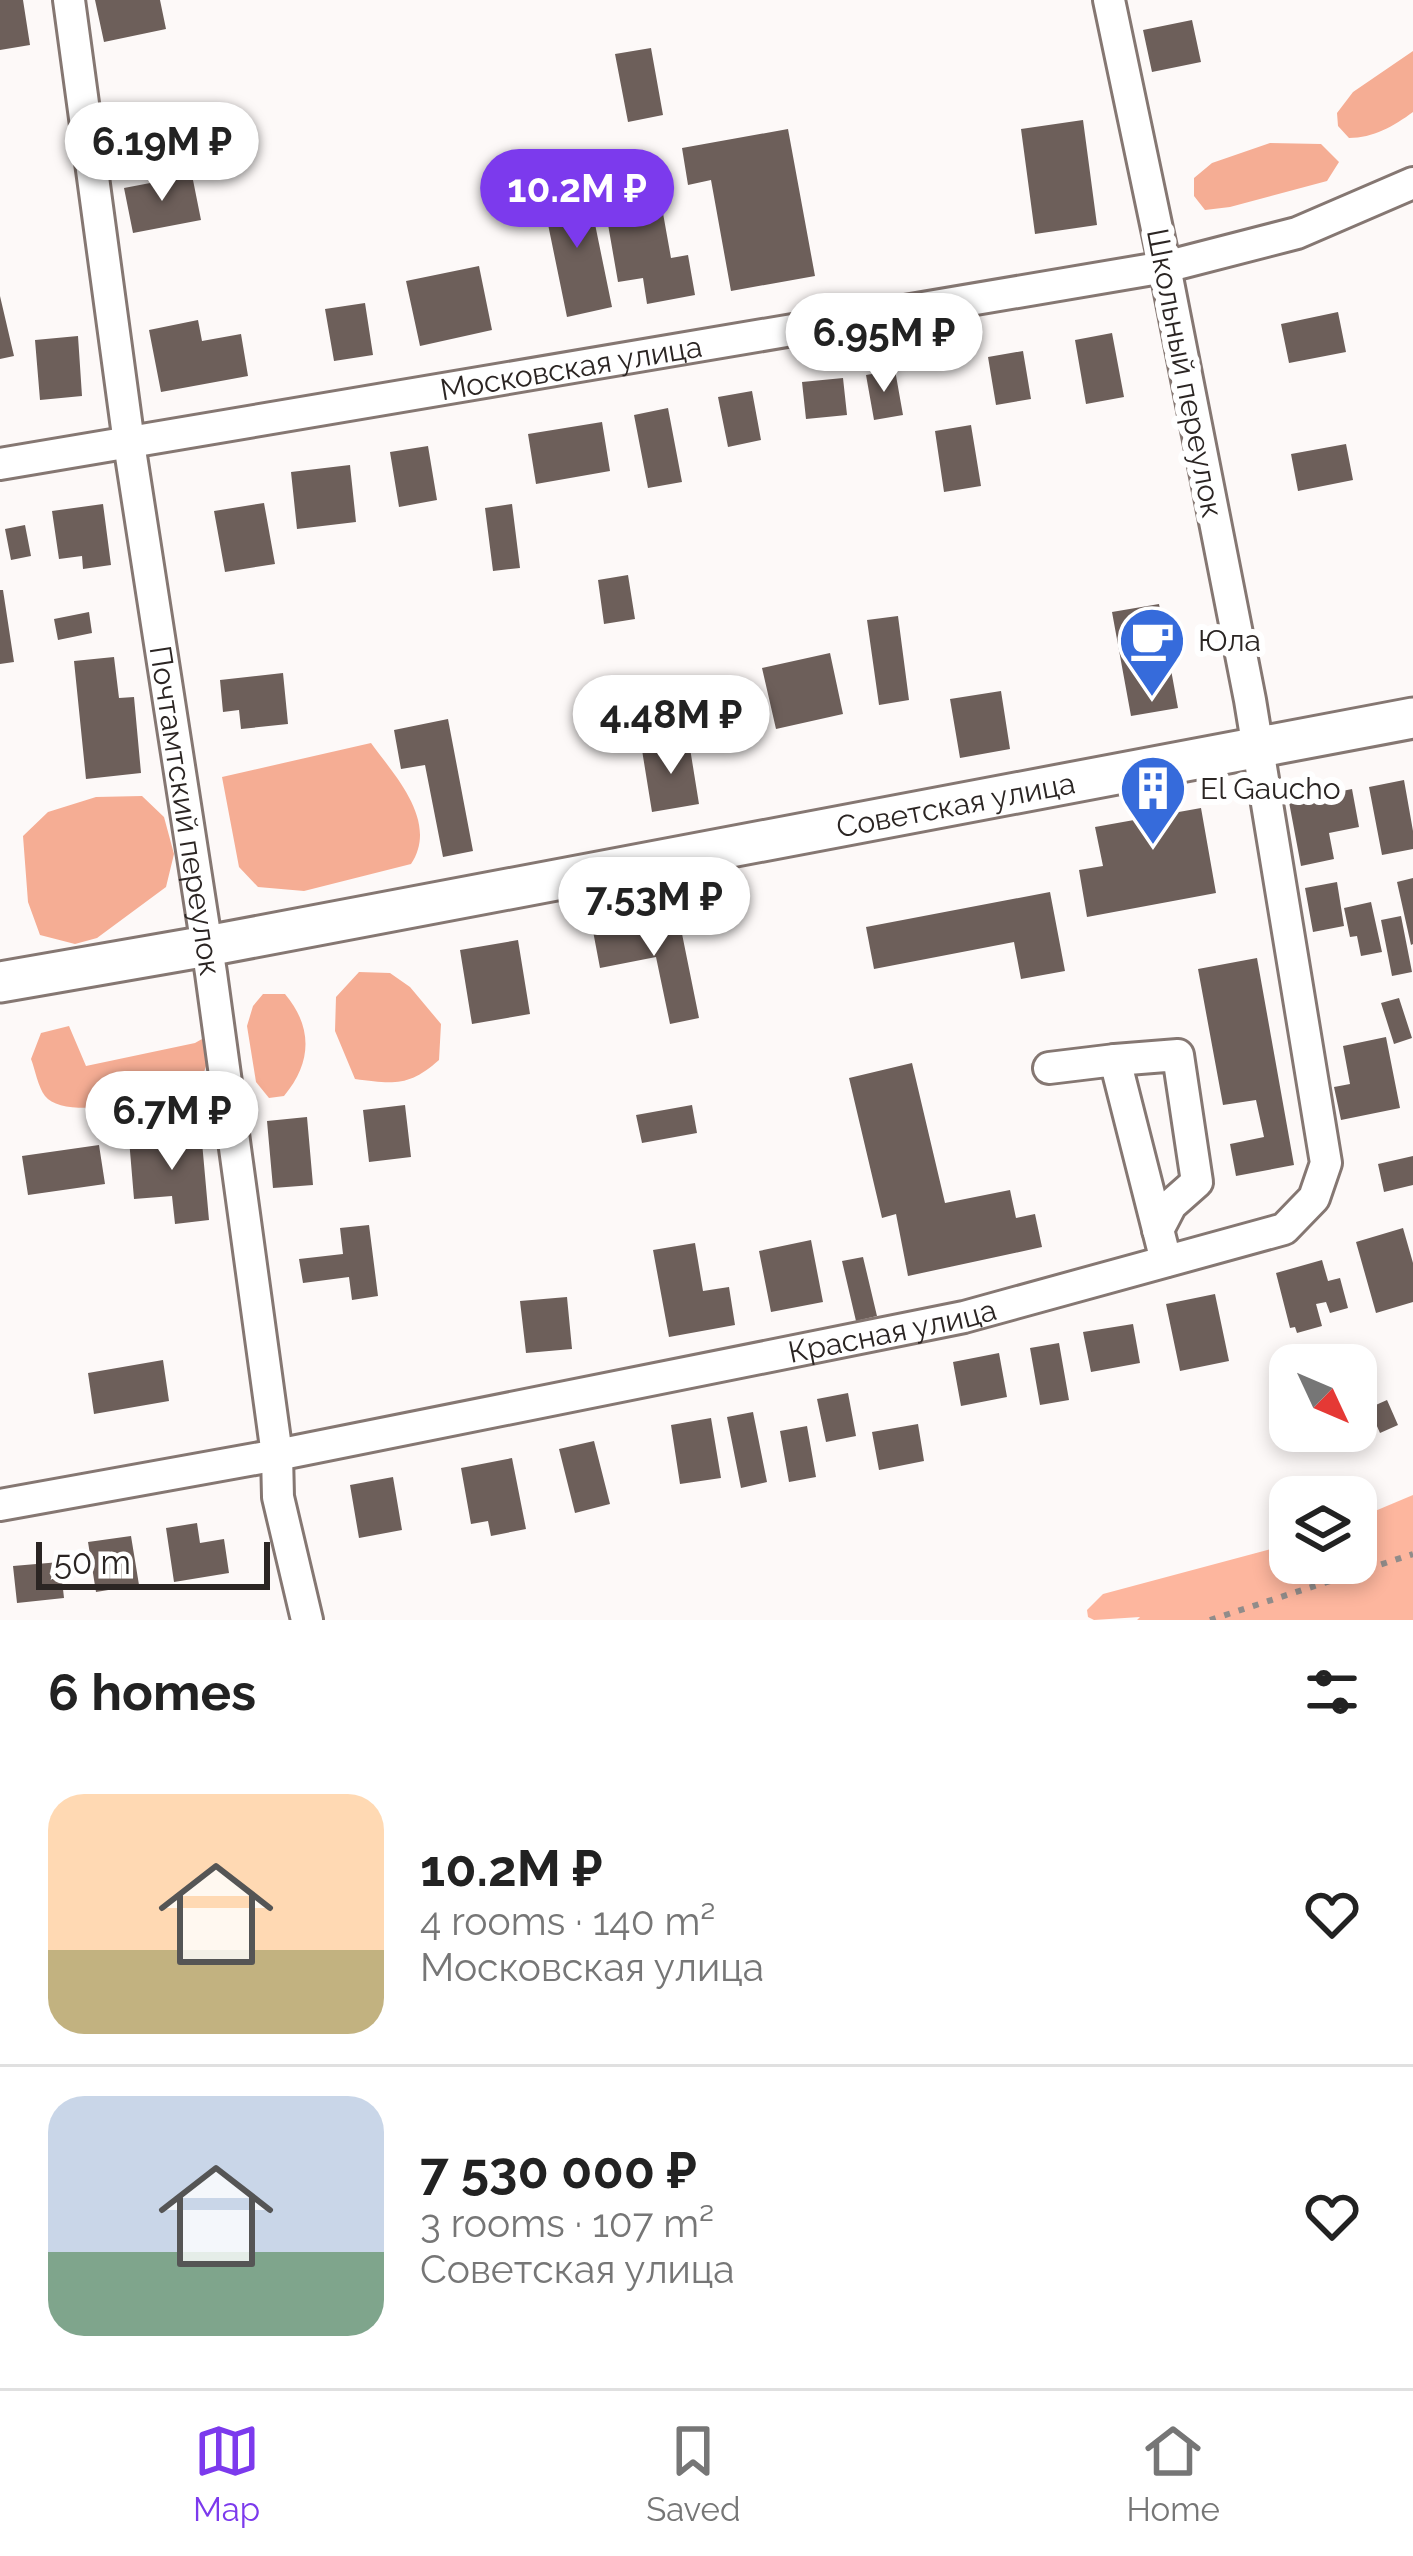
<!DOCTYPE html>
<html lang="en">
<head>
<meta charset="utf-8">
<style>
  body { margin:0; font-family:Raleway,sans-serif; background:#f2f2f2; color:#222; height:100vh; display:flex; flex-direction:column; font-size:45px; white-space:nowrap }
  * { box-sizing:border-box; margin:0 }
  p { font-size:39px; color:#767676 }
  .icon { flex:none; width:66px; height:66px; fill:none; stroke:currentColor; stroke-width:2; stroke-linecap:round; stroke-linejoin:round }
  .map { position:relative; height:1620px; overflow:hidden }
  .panel { display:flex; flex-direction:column; background:#fff; flex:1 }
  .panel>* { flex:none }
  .needle { width:78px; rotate:134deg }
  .tools { position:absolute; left:1269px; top:1344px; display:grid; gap:24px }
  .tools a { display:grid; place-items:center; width:108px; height:108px; border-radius:24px; background:#fff; box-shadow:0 6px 18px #0003; font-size:60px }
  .scale { position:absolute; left:36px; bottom:30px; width:234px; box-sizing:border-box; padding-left:12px; border:6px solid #2b2523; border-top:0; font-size:33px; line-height:42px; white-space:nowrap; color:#2b2523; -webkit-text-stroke:9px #fff; paint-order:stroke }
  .price { position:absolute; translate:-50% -102px; padding:0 27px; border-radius:42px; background:#fff; color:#222; font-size:39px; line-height:78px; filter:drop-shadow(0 3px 6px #0008) }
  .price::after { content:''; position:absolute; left:50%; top:72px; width:36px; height:27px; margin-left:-18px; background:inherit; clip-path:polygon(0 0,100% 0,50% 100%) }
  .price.selected { background:#7c3aed; color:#fff }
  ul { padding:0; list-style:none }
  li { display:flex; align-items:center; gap:36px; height:300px; padding:0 48px }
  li+li { border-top:3px solid #e0e0e0 }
  li span { display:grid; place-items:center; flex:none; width:336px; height:240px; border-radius:36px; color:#555 }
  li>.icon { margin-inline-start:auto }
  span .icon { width:144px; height:144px; fill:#fffc; stroke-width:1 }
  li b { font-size:51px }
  h2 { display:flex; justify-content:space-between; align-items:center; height:144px; padding:0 48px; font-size:51px }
  .tabs { display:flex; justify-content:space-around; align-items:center; height:168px; border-top:3px solid #e0e0e0; background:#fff; font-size:33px; color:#767676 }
  .tabs a { display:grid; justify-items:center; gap:6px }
  .tabs .selected { color:#7c3aed }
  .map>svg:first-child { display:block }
</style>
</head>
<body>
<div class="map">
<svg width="1413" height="1620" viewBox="0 0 1413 1620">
  <rect width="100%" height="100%" fill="#fdf9f8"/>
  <path fill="#fdb69e" d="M1413 1495V1620H1137L1140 1617 1094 1620 1088 1617 1087 1610 1103 1594 1290 1544V1563H1356V1519Z"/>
  <path fill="#f5ad94" d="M1413 51V112C1394 126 1373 138 1349 138L1338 126 1337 113 1353 92Z
    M1270 143 1321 144 1339 162 1327 181 1230 207 1205 210 1194 196V178L1212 163Z
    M371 743C395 776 439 822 411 864L304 891 258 887 239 867 222 777Z
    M142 796 164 817 174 854 166 887 97 938 75 944 40 935 28 902 23 836 48 812 96 797Z
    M359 972 390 973 410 987 441 1024 439 1060C409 1087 393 1084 355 1079L335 1031 336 997Z
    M263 994H285C313 1027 312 1063 284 1096L269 1098 256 1082 247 1026 253 1006Z
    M69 1026 86 1066 195 1043 209 1035 206 1066 198 1091C166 1096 66 1123 45 1096 38 1087 35 1069 31 1059L41 1033Z"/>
  <path fill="#6d5f5a" d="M0 0H23L30 45 0 50Z
    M95 0H160L166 29 104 42Z
    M1192 20 1201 62 1152 72 1143 30Z
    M651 48 663 115 628 122 615 54Z
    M1083 120 1097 225 1035 234 1021 129Z
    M788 129 815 276 731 291 711 180 688 185 682 148Z
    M656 174 671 258 688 255 695 295 647 304 643 278 618 282 601 184Z
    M192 175 201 220 133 233 124 188Z
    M587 185 612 307 567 317 542 195Z
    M479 266 492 330 420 346 406 281Z
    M0 296 14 356 0 359Z
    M365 303 373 355 334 361 325 309Z
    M1338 312 1346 352 1289 363 1281 324Z
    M198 320 202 341 241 334 248 376 161 392 149 330Z
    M1112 333 1124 397 1086 404 1075 340Z
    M78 336 82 396 40 400 35 340Z
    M1023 351 1031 399 996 405 988 357Z
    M895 370 903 415 874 420 866 375Z
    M843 378 847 415 806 419 802 382Z
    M752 391 761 440 728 447 718 397Z
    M668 408 682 482 648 488 634 415Z
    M602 422 610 471 536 484 528 434Z
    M971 425 981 486 944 492 935 431Z
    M1346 444 1353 480 1298 491 1291 454Z
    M428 446 437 500 399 507 390 452Z
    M350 465 356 522 297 529 291 472Z
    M264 503 275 564 225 572 214 511Z
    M103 504 111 565 83 569 82 556 59 559 52 511Z
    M512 504 520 568 493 571 485 508Z
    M25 525 31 556 11 560 5 529Z
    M628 575 635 619 604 624 598 580Z
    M0 590H3L14 662 0 664Z
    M1159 604 1178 708 1131 716 1112 612Z
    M89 612 92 633 58 640 54 619Z
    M898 616 909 700 879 705 867 620Z
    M830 653 843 714 776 729 762 668Z
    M114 657 119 698 134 697 141 773 86 779 74 661Z
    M283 673 288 724 241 729 239 710 223 712 220 680Z
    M1001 691 1010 749 960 758 950 699Z
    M448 719 473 851 443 857 425 765 401 769 394 730Z
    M689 742 699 804 652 812 642 750Z
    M1404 780 1413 831V849L1382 855 1369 787Z
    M1352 789 1359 827 1329 833 1334 859 1301 866 1289 802Z
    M1201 808 1216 893 1087 917 1079 870 1103 866 1095 827Z
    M1413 878V944L1411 945 1397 882Z
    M1337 882 1344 926 1313 932 1305 888Z
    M1050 892 1065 971 1021 979 1014 942 874 969 866 927Z
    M1371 902 1382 952 1361 956 1357 936 1350 937 1344 908Z
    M678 914 699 1018 670 1024 656 957 600 968 593 931Z
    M1401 916 1412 972 1392 976 1381 920Z
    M518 940 530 1014 472 1024 460 950Z
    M1257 958 1294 1165 1236 1176 1230 1144 1264 1137 1256 1100 1223 1105 1198 969Z
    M1399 998 1412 1038 1394 1044 1381 1003Z
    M1386 1037 1400 1108 1341 1120 1334 1087 1350 1084 1343 1046Z
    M912 1063 945 1203 1010 1190 1016 1218 1035 1214 1042 1247 908 1276 896 1214 882 1218 849 1078Z
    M405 1105 411 1157 369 1162 363 1110Z
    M692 1105 697 1133 642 1143 636 1115Z
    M307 1117 313 1185 273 1188 267 1121Z
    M201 1131 209 1220 175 1224 172 1196 134 1199 129 1139Z
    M99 1145 105 1184 28 1195 22 1156Z
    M1413 1156V1185L1384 1192 1378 1164Z
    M369 1225 378 1296 352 1300 349 1277 303 1283 299 1259 343 1254 340 1228Z
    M1403 1228 1413 1263V1302L1376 1313 1356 1242Z
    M811 1240 823 1302 771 1312 759 1251Z
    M695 1243 703 1291 729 1287 735 1325 669 1337 653 1250Z
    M863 1257 877 1316 856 1321 842 1261Z
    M1322 1260 1328 1281 1340 1278 1348 1308 1330 1313 1326 1302 1316 1304 1322 1326 1297 1333 1295 1327 1290 1328 1276 1273Z
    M1215 1294 1229 1361 1180 1371 1166 1304Z
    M567 1297 572 1349 526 1353 520 1301Z
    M1133 1324 1140 1363 1091 1372 1083 1332Z
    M1059 1343 1069 1400 1040 1405 1030 1348Z
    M999 1353 1007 1397 961 1406 953 1362Z
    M163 1360 169 1401 94 1414 88 1373Z
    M848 1393 856 1436 826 1442 817 1399Z
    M1387 1400 1398 1425 1380 1433 1369 1408Z
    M753 1412 767 1482 741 1488 727 1417Z
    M711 1418 721 1478 680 1484 671 1425Z
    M918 1424 924 1461 879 1470 872 1432Z
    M807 1426 816 1477 789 1482 780 1431Z
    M594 1441 610 1504 575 1513 559 1449Z
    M512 1458 526 1529 491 1536 488 1521 471 1524 461 1468Z
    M393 1477 402 1530 359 1538 350 1485Z
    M197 1523 200 1543 224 1539 229 1573 174 1582 166 1528Z
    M131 1536 139 1585 96 1592 88 1542Z
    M60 1562 64 1598 17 1603 13 1566Z"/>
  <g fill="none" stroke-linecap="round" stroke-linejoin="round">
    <defs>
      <g id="minor">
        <path id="s1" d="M69 0 129 443 211 973 277 1455 278 1497 307 1620"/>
        <path id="s2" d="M0 464 1165 267 1297 233 1413 183"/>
        <path d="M1115 1060 1178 1055 1197 1182 1171 1205 1158 1230"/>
        <path d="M1049 1068 1115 1060 1166 1261"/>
        <path id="s3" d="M0 1505 277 1455 964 1317 1284 1229 1314 1198 1326 1163 1250 700 1165 267 1109 0"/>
      </g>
      <g id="major">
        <path id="s4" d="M0 982 207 946 1413 718"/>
      </g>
    </defs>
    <use href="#minor" stroke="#857772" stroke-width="36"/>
    <use href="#major" stroke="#857772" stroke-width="45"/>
    <path stroke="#918c8a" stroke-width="6" stroke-dasharray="6 9" stroke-linecap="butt" d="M1210 1620 1413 1554"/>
    <use href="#minor" stroke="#fff" stroke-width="30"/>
    <use href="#major" stroke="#fff" stroke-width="39"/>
  </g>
  <defs>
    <symbol id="cafe-pin" viewBox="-11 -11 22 30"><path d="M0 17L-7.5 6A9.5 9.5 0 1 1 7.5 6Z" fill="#366bdb" stroke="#fff"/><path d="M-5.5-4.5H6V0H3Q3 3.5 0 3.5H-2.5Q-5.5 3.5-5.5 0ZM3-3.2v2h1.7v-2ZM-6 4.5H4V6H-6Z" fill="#fff"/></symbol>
    <symbol id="building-pin" viewBox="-11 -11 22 30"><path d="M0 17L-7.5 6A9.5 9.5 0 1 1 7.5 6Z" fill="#366bdb" stroke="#fff"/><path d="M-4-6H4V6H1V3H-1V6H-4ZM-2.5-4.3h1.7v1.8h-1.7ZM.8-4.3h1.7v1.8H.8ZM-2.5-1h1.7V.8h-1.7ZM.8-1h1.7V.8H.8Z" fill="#fff"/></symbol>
  </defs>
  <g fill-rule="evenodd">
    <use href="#cafe-pin" x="1114" y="602" width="76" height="104"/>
    <use href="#building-pin" x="1115" y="750" width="76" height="104"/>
  </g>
  <g text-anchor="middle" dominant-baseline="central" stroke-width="12" stroke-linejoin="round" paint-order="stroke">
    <g font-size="30" fill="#2b2523" stroke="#fff">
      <text stroke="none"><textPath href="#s2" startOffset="579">Московская улица</textPath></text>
      <text transform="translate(1185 373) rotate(79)">Школьный переулок</text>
      <text stroke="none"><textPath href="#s4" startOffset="972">Советская улица</textPath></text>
      <text stroke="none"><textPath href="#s1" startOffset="819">Почтамтский переулок</textPath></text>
      <text stroke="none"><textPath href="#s3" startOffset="909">Красная улица</textPath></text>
    </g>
    <g font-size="30" fill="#2b2523" stroke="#fff" text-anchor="start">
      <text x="1198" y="640">Юла</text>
      <text x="1200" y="788">El Gaucho</text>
    </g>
  </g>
</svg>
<div class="tools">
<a><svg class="needle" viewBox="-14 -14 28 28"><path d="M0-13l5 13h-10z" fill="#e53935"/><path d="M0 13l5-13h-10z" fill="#767676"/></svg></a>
<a><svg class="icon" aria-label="layers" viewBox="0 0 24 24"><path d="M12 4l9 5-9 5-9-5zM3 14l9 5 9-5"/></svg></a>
</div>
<div class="scale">50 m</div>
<b class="price" style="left:162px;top:204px">6.19M ₽</b>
<b class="price selected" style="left:577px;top:251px">10.2M ₽</b>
<b class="price" style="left:884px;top:395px">6.95M ₽</b>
<b class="price" style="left:671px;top:777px">4.48M ₽</b>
<b class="price" style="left:654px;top:959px">7.53M ₽</b>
<b class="price" style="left:172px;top:1173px">6.7M ₽</b>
</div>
<section class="panel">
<h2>6 homes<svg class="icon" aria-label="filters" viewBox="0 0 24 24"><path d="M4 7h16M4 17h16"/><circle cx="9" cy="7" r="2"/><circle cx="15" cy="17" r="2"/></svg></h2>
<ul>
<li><span style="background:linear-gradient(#ffd9b3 65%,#c2b280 0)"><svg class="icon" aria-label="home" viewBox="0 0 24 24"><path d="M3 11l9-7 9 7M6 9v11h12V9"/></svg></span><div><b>10.2M ₽</b><p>4 rooms · 140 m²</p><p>Московская улица</p></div><svg class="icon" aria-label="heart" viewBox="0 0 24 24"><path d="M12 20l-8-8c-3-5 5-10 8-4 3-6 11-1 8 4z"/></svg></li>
<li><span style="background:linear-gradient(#c9d6e8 65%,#7fa58c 0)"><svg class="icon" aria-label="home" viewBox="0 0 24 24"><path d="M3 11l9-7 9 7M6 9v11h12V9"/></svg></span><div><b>7 530 000 ₽</b><p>3 rooms · 107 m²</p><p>Советская улица</p></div><svg class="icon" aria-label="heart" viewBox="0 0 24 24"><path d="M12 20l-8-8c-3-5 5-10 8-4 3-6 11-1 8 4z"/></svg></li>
</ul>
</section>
<nav class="tabs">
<a class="selected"><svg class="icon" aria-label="map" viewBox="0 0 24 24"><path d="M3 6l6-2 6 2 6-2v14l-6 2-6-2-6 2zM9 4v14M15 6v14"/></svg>Map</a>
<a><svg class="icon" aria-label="saved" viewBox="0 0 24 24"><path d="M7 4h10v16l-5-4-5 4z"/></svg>Saved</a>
<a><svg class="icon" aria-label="home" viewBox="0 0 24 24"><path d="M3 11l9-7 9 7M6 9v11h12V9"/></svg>Home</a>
</nav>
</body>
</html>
